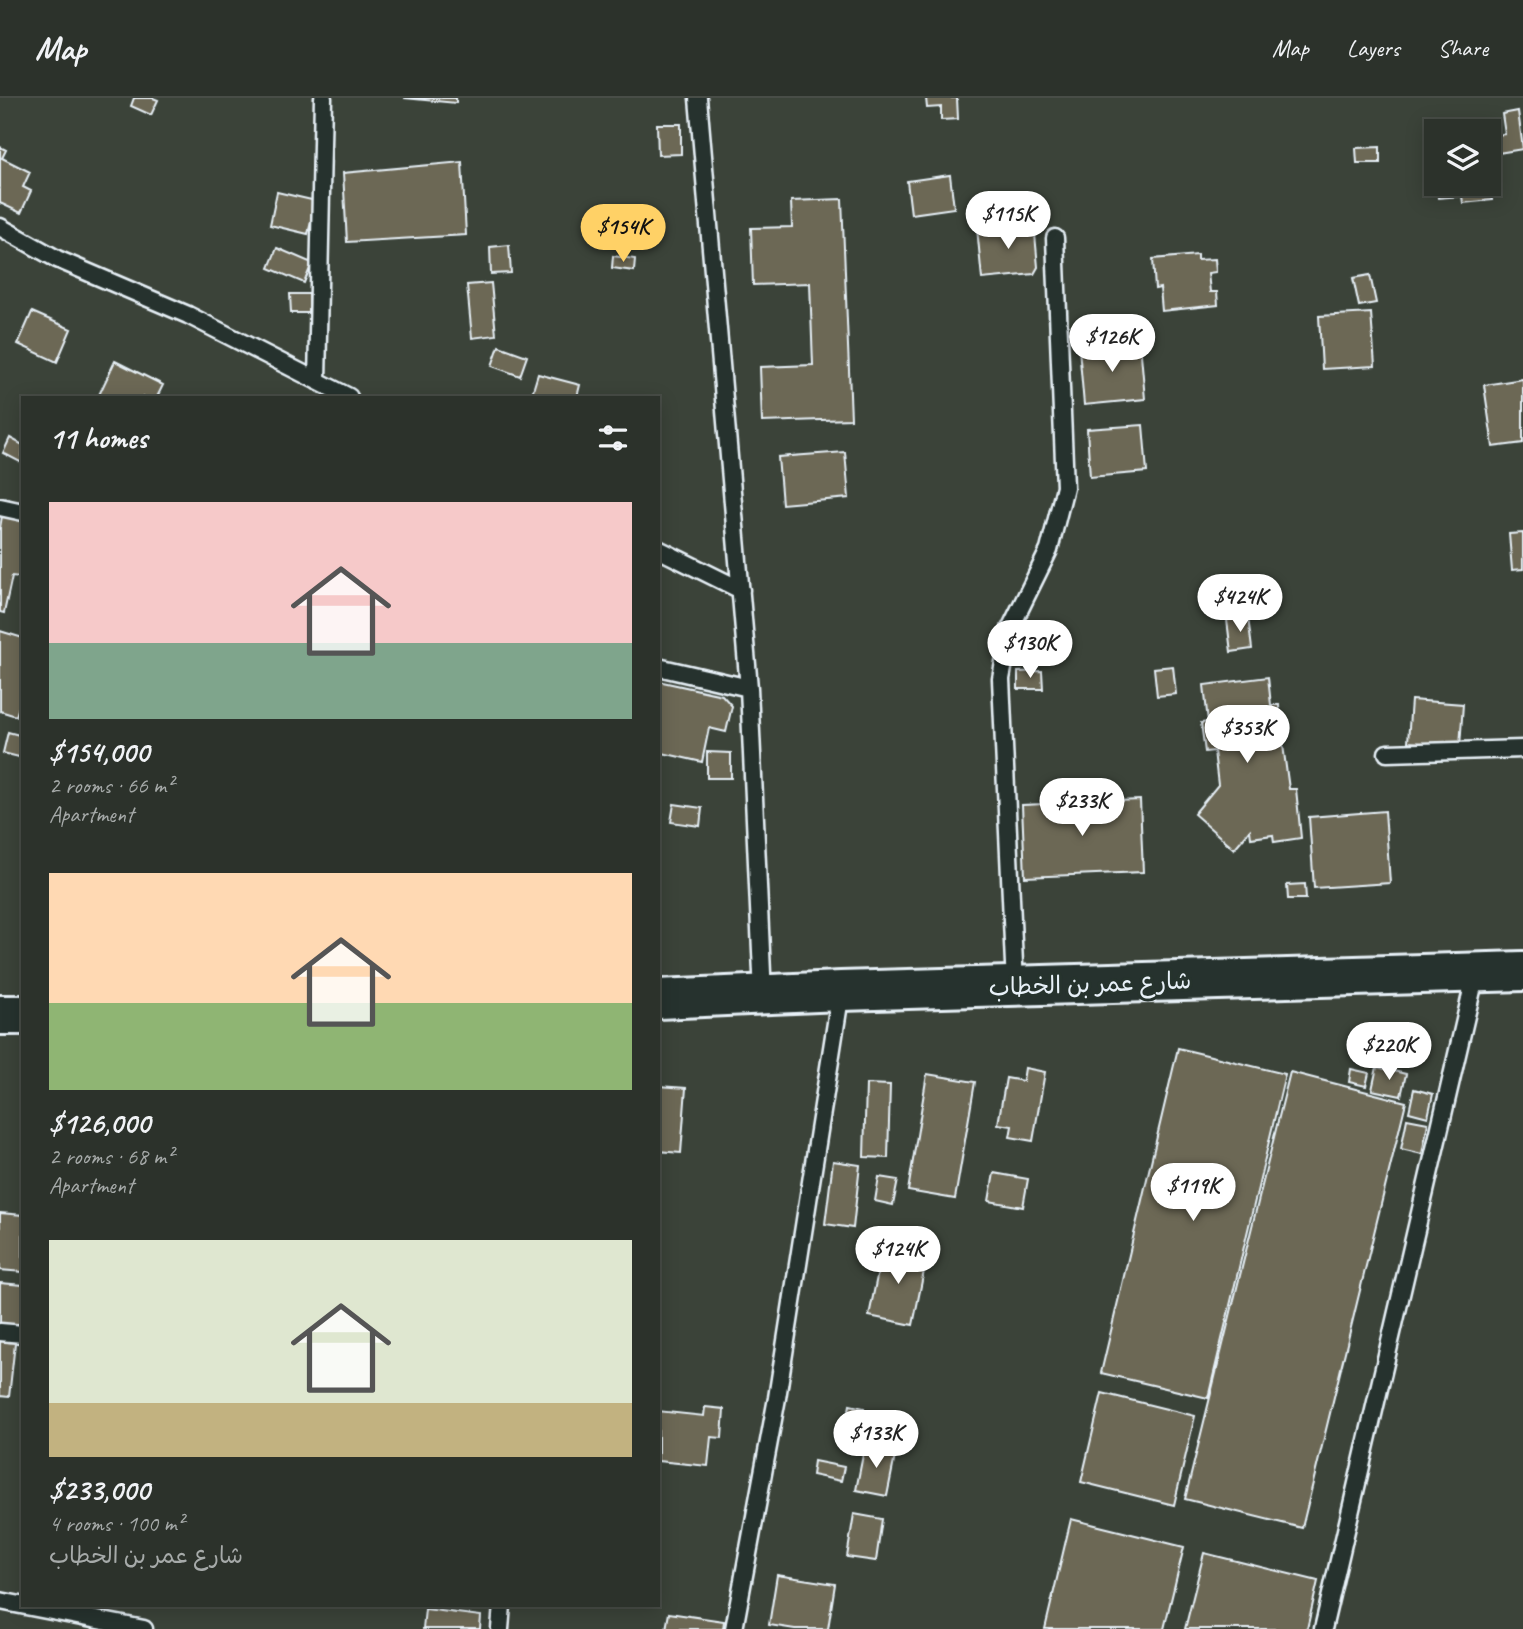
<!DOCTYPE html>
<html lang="en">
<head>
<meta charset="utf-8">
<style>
  body { margin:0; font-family:Caveat,"Playpen Sans Arabic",sans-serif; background:#343a33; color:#f1f3f6; height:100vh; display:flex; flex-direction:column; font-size:26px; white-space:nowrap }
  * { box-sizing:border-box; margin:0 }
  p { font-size:23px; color:#a6aaa9 }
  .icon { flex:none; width:38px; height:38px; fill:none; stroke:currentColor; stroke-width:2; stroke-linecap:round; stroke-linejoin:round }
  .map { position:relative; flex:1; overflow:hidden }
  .details { position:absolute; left:21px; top:298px; width:639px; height:1211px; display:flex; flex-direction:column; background:#2c322b; border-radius:0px; box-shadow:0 4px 18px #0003,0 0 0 2px #484d47 }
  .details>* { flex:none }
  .buttons { position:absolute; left:1424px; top:21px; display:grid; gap:14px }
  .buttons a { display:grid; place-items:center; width:77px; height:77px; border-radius:0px; background:#2c322b; box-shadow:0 4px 18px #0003,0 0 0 2px #484d47; font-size:35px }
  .price { position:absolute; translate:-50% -60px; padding:0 16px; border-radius:24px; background:#fff; color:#222; font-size:23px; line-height:46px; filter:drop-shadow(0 2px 4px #0008) }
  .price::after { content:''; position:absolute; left:50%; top:42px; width:21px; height:16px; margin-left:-10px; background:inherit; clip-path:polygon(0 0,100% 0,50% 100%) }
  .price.active { background:#ffd166; color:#111 }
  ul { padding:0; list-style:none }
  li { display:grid; align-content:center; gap:14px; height:371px; padding:0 28px }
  li span { display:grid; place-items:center; height:217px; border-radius:0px; color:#555 }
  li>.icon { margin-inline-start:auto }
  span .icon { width:126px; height:126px; fill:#fffc; stroke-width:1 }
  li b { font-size:30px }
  h2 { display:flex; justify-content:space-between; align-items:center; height:84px; padding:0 28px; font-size:30px }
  header { display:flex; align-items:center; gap:42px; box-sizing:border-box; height:98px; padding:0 35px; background:#2c322b; border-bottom:2px solid #484d47 }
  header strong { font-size:33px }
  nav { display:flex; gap:38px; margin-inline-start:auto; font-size:24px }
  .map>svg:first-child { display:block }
</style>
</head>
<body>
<header>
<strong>Map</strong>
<nav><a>Map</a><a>Layers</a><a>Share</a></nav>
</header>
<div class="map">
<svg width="1523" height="1531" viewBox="0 0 1523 1531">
  <rect width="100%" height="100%" fill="#3b4339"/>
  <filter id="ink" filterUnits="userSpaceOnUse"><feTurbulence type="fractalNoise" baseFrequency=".0143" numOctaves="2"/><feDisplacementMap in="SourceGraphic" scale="14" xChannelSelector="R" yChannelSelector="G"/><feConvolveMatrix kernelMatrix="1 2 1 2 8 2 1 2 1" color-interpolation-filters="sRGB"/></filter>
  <g filter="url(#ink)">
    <path fill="#6c6754" stroke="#e8f1f8" stroke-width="2" d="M134 0H153L158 2 151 17 131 8Z
      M404 0H456V5Z
      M926 0H957L958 21 941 22V9L927 10Z
      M1518 13 1523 51 1498 55 1496 37 1505 36 1502 16Z
      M657 26H681V56L658 57Z
      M1495 48 1498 82 1491 83 1492 102 1463 105 1462 98 1438 100 1437 86H1489V49Z
      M0 49 6 52 2 60 30 74 23 89 31 93 21 115 0 105Z
      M1380 49V65H1357L1356 50Z
      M462 64 466 137 347 144 343 75Z
      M950 77 954 110 911 116 907 83Z
      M277 94 316 103 308 136 270 127Z
      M842 101 851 321 762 324 760 269 813 267 810 185 753 187 751 130 792 129 791 103Z
      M1034 125 1038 169 1034 176 982 181 977 130Z
      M509 147 511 175 491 176 490 149Z
      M277 150 312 165 304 185 269 170Z
      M1197 157V162L1215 161 1216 174 1208 175 1210 194H1217L1218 207 1162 213 1160 190 1155 191 1153 161Z
      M613 158 635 161 634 173 612 170Z
      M1370 177 1376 205 1359 208 1353 180Z
      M491 185 496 237 472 240 467 187Z
      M290 196H309V215H291Z
      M32 214 71 231 57 264 18 246Z
      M1371 215 1375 268 1322 271 1319 218Z
      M1140 245 1145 301 1084 307 1079 250Z
      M499 248 527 258 520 278 492 268Z
      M115 263 163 287 157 299H98Z
      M538 276 580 287 577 299H531Z
      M1523 281V345L1493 349 1484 287Z
      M1143 327 1147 374 1090 379 1087 331Z
      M10 340 23 347 22 365 3 355Z
      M845 354 849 400 782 406 778 359Z
      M2 418 23 423V459L19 479 12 478 4 515 0 514V430Z
      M1523 435V471L1512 472 1509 436Z
      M1248 519 1252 551 1231 554 1227 522Z
      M0 533 23 540V610L19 609 16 618 0 613Z
      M1173 568 1176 596 1157 598 1154 570Z
      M1042 573 1043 591H1018V574Z
      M1268 579 1271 607H1279L1280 624 1275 625 1278 647H1283L1289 691H1296L1301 740 1274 744 1273 737 1251 740 1250 732 1234 751 1194 716 1218 687 1214 653 1205 654 1201 625 1208 624 1204 587Z
      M658 583 722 597 732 608 726 634 709 630 702 664 658 654Z
      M1411 602 1463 606 1460 648 1408 644Z
      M8 634 23 638V660L3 655Z
      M707 654 731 655V680H707Z
      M1140 702 1143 774 1025 779 1022 707Z
      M674 706 702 710 700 728 671 724Z
      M1385 713 1390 785 1314 790 1309 719Z
      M1305 786 1306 801H1288L1287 787Z
      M1178 950 1285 976 1208 1300 1101 1275Z
      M1377 969 1406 976 1401 998 1372 992Z
      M1025 970 1045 974 1033 1043 1010 1039 1012 1028 998 1026 1006 980 1023 983Z
      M1351 971 1369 975 1366 988 1349 984Z
      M1290 974 1406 1004 1302 1430 1185 1401Z
      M927 976 975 984 955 1101 908 1093Z
      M866 986 890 987 888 1060 864 1059Z
      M658 988 686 990 681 1055 658 1053Z
      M1414 991 1433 996 1428 1019 1409 1014Z
      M1407 1021 1428 1025 1422 1056 1401 1051Z
      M833 1063 860 1067 853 1130 825 1126Z
      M994 1075 1028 1081 1023 1109 989 1103Z
      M879 1079 898 1082 893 1107 875 1103Z
      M0 1115 23 1117V1174L0 1172Z
      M883 1149 927 1158 913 1227 869 1218Z
      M0 1185 23 1187V1227L0 1226Z
      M0 1243 15 1245 9 1299 0 1298Z
      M1102 1295 1195 1318 1174 1407 1081 1384Z
      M850 1307 864 1310 861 1326 847 1323Z
      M705 1309 724 1311 722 1340 711 1339 708 1368 658 1363V1313L704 1318Z
      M865 1347 896 1353 887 1398 856 1392Z
      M814 1363 844 1369 841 1383 812 1377Z
      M854 1416 882 1421 876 1463 847 1459Z
      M1071 1421 1184 1449 1164 1531H1045Z
      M1204 1455 1318 1483 1307 1531H1185Z
      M777 1477 835 1486 828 1531H795L769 1527Z
      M425 1511 481 1518 480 1531H423Z
      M669 1515 724 1523 723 1531H666Z"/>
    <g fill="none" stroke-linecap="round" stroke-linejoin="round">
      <defs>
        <path id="lane" d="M698 0 749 590 763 897
          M0 129 57 161 188 217 349 299
          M317 283 323 0
          M0 409 23 414
          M658 451 741 492
          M658 569 749 590
          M1387 655 1523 651
          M1015 888 1001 581 1010 531 1049 452 1065 389 1055 140
          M0 1234 23 1236
          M0 1503 144 1531
          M500 1531 502 1507
          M734 1531 777 1300 841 893
          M1323 1531 1476 875"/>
        <path id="secondary" d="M658 901 841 893 1523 873
          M0 917H23"/>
      </defs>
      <use href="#lane" stroke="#e8f1f8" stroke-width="21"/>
      <use href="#secondary" stroke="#e8f1f8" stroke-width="44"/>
      <use href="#lane" stroke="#26332d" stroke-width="16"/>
      <use href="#secondary" stroke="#26332d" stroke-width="38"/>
    </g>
  </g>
  <g text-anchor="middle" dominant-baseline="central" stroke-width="6" stroke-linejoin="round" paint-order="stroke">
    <g font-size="24" fill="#e8f1f8" stroke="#26332d">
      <text transform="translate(1090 886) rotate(-2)">شارع عمر بن الخطاب</text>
    </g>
  </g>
</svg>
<div class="buttons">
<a><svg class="icon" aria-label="layers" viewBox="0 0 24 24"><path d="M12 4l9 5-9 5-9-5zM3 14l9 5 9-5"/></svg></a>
</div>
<b class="price" style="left:1008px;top:153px">$115K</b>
<b class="price active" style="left:623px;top:166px">$154K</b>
<b class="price" style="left:1112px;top:276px">$126K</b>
<b class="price" style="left:1240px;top:536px">$424K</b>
<b class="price" style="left:1030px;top:582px">$130K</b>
<b class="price" style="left:1247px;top:667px">$353K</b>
<b class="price" style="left:1082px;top:740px">$233K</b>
<b class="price" style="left:1389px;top:984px">$220K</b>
<b class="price" style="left:1193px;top:1125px">$119K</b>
<b class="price" style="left:898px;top:1188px">$124K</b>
<b class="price" style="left:876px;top:1372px">$133K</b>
<section class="details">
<h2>11 homes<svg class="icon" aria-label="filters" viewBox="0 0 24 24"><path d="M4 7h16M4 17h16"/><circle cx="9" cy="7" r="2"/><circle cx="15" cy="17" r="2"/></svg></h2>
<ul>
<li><span style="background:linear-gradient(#f6c9c9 65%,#7fa58c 0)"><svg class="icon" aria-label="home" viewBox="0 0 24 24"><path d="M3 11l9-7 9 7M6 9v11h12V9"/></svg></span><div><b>$154,000</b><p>2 rooms · 66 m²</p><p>Apartment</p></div></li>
<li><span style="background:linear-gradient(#ffd9b3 60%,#8fb573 0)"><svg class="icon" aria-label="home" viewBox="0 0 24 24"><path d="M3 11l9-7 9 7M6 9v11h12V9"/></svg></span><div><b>$126,000</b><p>2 rooms · 68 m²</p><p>Apartment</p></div></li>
<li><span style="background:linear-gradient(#dfe7d0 75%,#c2b280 0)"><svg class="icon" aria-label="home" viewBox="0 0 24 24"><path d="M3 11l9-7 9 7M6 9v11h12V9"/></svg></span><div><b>$233,000</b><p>4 rooms · 100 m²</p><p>شارع عمر بن الخطاب</p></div></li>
</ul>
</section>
</div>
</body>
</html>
